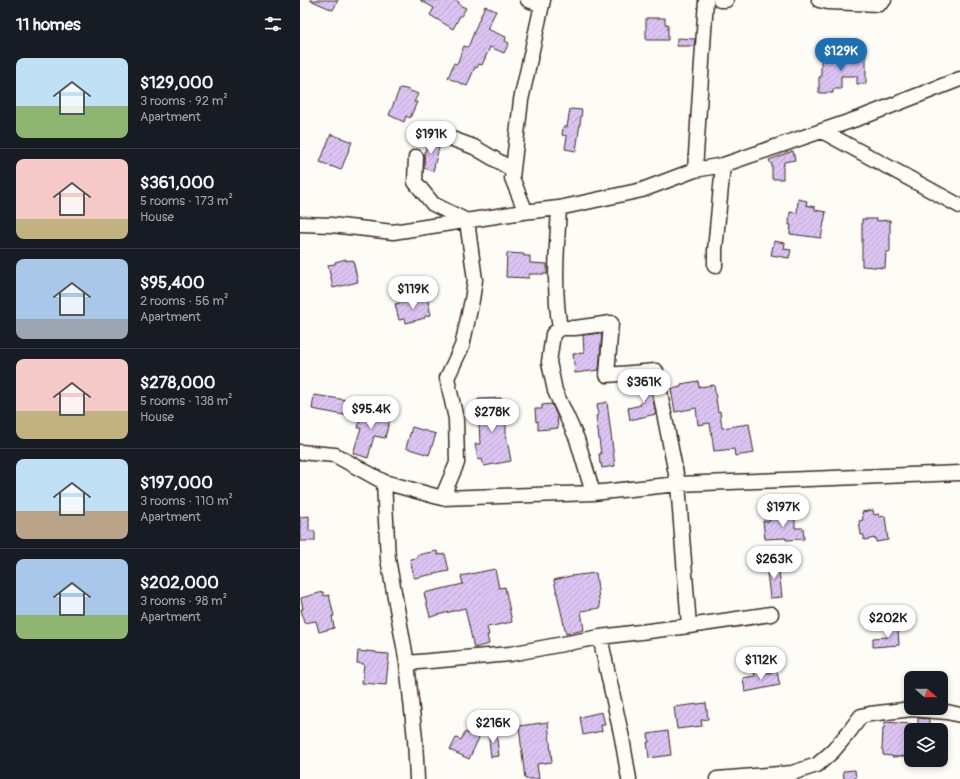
<!DOCTYPE html>
<html lang="en">
<head>
<meta charset="utf-8">
<style>
  body { margin:0; font-family:Pangolin,sans-serif; background:#242831; color:#f1f3f6; height:100vh; display:flex; flex-direction:column; font-size:15px; white-space:nowrap }
  * { box-sizing:border-box; margin:0 }
  p { font-size:13px; color:#9ea1a6 }
  .icon { flex:none; width:22px; height:22px; fill:none; stroke:currentColor; stroke-width:2; stroke-linecap:round; stroke-linejoin:round }
  .map { position:relative; flex:1; overflow:hidden }
  .drawer { display:flex; flex-direction:column; background:#171b24; width:300px }
  .drawer>* { flex:none }
  .needle { width:26px; rotate:111deg }
  .controls { position:absolute; left:604px; top:671px; display:grid; gap:8px }
  .controls a { display:grid; place-items:center; width:44px; height:44px; border-radius:8px; background:#171b24; box-shadow:0 2px 6px #0003; font-size:20px }
  .price { position:absolute; translate:-50% -34px; padding:0 9px; border-radius:14px; background:#fff; color:#222; font-size:13px; line-height:26px; filter:drop-shadow(0 1px 2px #0008) }
  .price::after { content:''; position:absolute; left:50%; top:24px; width:12px; height:9px; margin-left:-6px; background:inherit; clip-path:polygon(0 0,100% 0,50% 100%) }
  .price.on { background:#1f6fb2; color:#fff }
  ul { padding:0; list-style:none }
  li { display:flex; align-items:center; gap:12px; height:100px; padding:0 16px }
  li+li { border-top:1px solid #363941 }
  li span { display:grid; place-items:center; flex:none; width:112px; height:80px; border-radius:8px; color:#555 }
  li>.icon { margin-inline-start:auto }
  span .icon { width:48px; height:48px; fill:#fffc; stroke-width:1 }
  li b { font-size:17px }
  h2 { display:flex; justify-content:space-between; align-items:center; height:48px; padding:0 16px; font-size:17px }
  main { display:flex; flex:1; min-height:0 }
  .map>svg:first-child { display:block }
</style>
</head>
<body>
<main>
<section class="drawer">
<h2>11 homes<svg class="icon" aria-label="filters" viewBox="0 0 24 24"><path d="M4 7h16M4 17h16"/><circle cx="9" cy="7" r="2"/><circle cx="15" cy="17" r="2"/></svg></h2>
<ul>
<li><span style="background:linear-gradient(#bfe0f5 60%,#8fb573 0)"><svg class="icon" aria-label="home" viewBox="0 0 24 24"><path d="M3 11l9-7 9 7M6 9v11h12V9"/></svg></span><div><b>$129,000</b><p>3 rooms · 92 m²</p><p>Apartment</p></div></li>
<li><span style="background:linear-gradient(#f6c9c9 75%,#c2b280 0)"><svg class="icon" aria-label="home" viewBox="0 0 24 24"><path d="M3 11l9-7 9 7M6 9v11h12V9"/></svg></span><div><b>$361,000</b><p>5 rooms · 173 m²</p><p>House</p></div></li>
<li><span style="background:linear-gradient(#a9c7e8 75%,#9aa5b1 0)"><svg class="icon" aria-label="home" viewBox="0 0 24 24"><path d="M3 11l9-7 9 7M6 9v11h12V9"/></svg></span><div><b>$95,400</b><p>2 rooms · 56 m²</p><p>Apartment</p></div></li>
<li><span style="background:linear-gradient(#f6c9c9 65%,#c2b280 0)"><svg class="icon" aria-label="home" viewBox="0 0 24 24"><path d="M3 11l9-7 9 7M6 9v11h12V9"/></svg></span><div><b>$278,000</b><p>5 rooms · 138 m²</p><p>House</p></div></li>
<li><span style="background:linear-gradient(#bfe0f5 65%,#b9a48a 0)"><svg class="icon" aria-label="home" viewBox="0 0 24 24"><path d="M3 11l9-7 9 7M6 9v11h12V9"/></svg></span><div><b>$197,000</b><p>3 rooms · 110 m²</p><p>Apartment</p></div></li>
<li><span style="background:linear-gradient(#a9c7e8 70%,#8fb573 0)"><svg class="icon" aria-label="home" viewBox="0 0 24 24"><path d="M3 11l9-7 9 7M6 9v11h12V9"/></svg></span><div><b>$202,000</b><p>3 rooms · 98 m²</p><p>Apartment</p></div></li>
</ul>
</section>
<div class="map">
<svg width="660" height="779" viewBox="0 0 660 779">
  <defs>
    <pattern id="building-hatch" width="6" height="6" patternUnits="userSpaceOnUse"><rect width="6" height="6" fill="#dbc3f3"/><path d="M-1 1l2-2M0 6l6-6M5 7l2-2" fill="none" stroke="#bda8d0"/></pattern>
  </defs>
  <rect width="100%" height="100%" fill="#fdfcf7"/>
  <filter id="ink" filterUnits="userSpaceOnUse"><feTurbulence type="fractalNoise" baseFrequency=".025" numOctaves="2"/><feDisplacementMap in="SourceGraphic" scale="8" xChannelSelector="R" yChannelSelector="G"/><feConvolveMatrix kernelMatrix="1 2 1 2 8 2 1 2 1" color-interpolation-filters="sRGB"/></filter>
  <g filter="url(#ink)">
    <path fill="url(#building-hatch)" stroke="#3b2a1e" d="M10 0H38L33 10Z
      M120 0H155L159 2V5L166 8 162 15 160 16 153 29 130 15 134 8Z
      M185 6 196 11 187 29 206 37 205 41 209 43 204 53 190 47 182 65 179 64 177 68 175 67 167 86 148 78 154 63 157 64 164 46 167 47 169 45 178 22Z
      M346 18H365V24H368V40H346Z
      M377 38 395 39 394 46H377Z
      M549 56H566V84H557V76H541V89H533V93H519V77H521V60H537L540 57 549 58Z
      M100 88 106 89 118 94 114 102H117L110 118 106 116 104 122 89 115Z
      M270 109 282 110 276 151 265 149 267 136 262 135 263 127H267Z
      M31 134 52 142 41 170 20 162Z
      M128 141 140 144 133 171 124 168V155Z
      M493 151 495 160 484 162V166H483V179H472V164H471L469 160Z
      M498 199 507 201 506 205 515 207V210L526 212 521 238 490 234 491 225H489L490 212 497 213Z
      M562 219H577V221L590 220V252H586L585 268 562 266Z
      M474 241 485 243 484 249 491 250 489 258 471 255Z
      M207 253 224 254V256H230V263L247 264V274H229V278L206 277Z
      M46 259V261L53 260 58 282 33 288 28 265 35 264V262Z
      M127 297 131 315 125 316V318L106 323 105 319 99 320 95 304Z
      M302 333 299 370 275 373 273 354 284 353 283 335Z
      M349 380 356 414 330 420 328 408 341 405 340 403 344 402 340 381Z
      M398 381 399 387 414 385 418 412 420 411 422 428 449 424 454 453 435 456 434 449 414 451 410 423 398 425 396 408 375 412 371 389 381 387V384Z
      M14 395 47 400 44 415 12 409Z
      M201 398 202 415H206V434L211 461 184 466 182 459 178 460 175 444H180L178 399Z
      M307 402 315 466 302 468 301 463 300 464 299 454H301L296 416 298 415 297 404Z
      M252 404 257 416 258 428 238 430V421L236 422 235 409H242V405Z
      M63 408 91 415 85 438 74 436 68 458 53 453 61 428H58Z
      M112 427 136 434 129 455 106 448Z
      M573 510 574 515 579 514V517L585 516 588 540 576 542V538L564 540V535H561L559 521 563 520 562 512Z
      M486 512V515L493 514V516H495V528H503L504 539 486 540V538L465 539 463 521H470V516H476V513Z
      M9 516V531H15V541H0V517Z
      M137 551 138 555 145 554 149 571 114 578 110 559 117 558V555Z
      M478 562 482 597 470 598 466 563Z
      M195 569 199 588 205 587 212 622 187 627 189 635H187L189 644 174 648 165 608 130 617 124 593 163 584 161 576Z
      M296 573 300 608 281 611 284 630 266 634 254 580 270 576Z
      M23 592 24 596 29 595 34 616H32L34 628 19 632 16 621 4 623 1 609H3L1 598Z
      M598 629 599 645 573 647V638L588 637 587 630Z
      M58 651 66 652V651L76 652V653L89 654 86 685 62 683 64 664 57 663Z
      M468 669V673L477 672 480 685 445 692 443 678 455 676 454 671Z
      M406 703 408 719 401 720 402 726 377 729 374 707Z
      M302 712 305 725H301L302 731 283 735 280 717Z
      M618 718 629 719V730H618Z
      M248 722 252 762 237 764 239 779H225L219 726Z
      M585 722 611 724V756L592 757V756L583 755V750H582L583 728H584Z
      M188 731H196L199 756 191 757Z
      M368 731 371 755 349 758 347 742H349L348 734Z
      M165 732 179 738 169 759 150 750 156 738 161 740Z
      M555 770 556 779H544L543 771Z"/>
    <g fill="none" stroke-linecap="round" stroke-linejoin="round">
      <defs>
        <path id="minor" d="M228 0 242 5
          M420 0H426
          M519 0 528 2 579 4 584 0
          M522 131 660 206
          M125 132 139 134 174 147 213 170
          M116 157 115 182 133 204 167 221 175 280 172 300 162 346 147 378 156 419 157 463 142 498
          M395 170 406 0
          M259 208C257 247 253 288 260 328H275L311 323 307 375 356 371 363 408 378 484 389 626
          M223 212V205L212 178 221 100 243 0
          M0 224 31 225 93 232 223 212 259 208 342 190 395 170 423 165 565 116 660 79
          M415 266V250L423 165
          M260 328 253 334 249 362 255 391 277 439 293 493
          M0 452 35 455 84 482 142 498 293 493 378 484 660 473
          M84 482 88 559 107 663 115 739 117 779
          M300 637 322 738 329 779
          M107 663 210 654 300 637 389 626 471 614
          M417 779 492 773 517 765 533 751 549 732 561 716 570 714 612 709 647 712 660 715"/>
      </defs>
      <use href="#minor" stroke="#3b2a1e" stroke-width="17"/>
      <use href="#minor" stroke="#fdfcf7" stroke-width="14"/>
    </g>
  </g>
</svg>
<div class="controls">
<a><svg class="needle" viewBox="-14 -14 28 28"><path d="M0-13l5 13h-10z" fill="#e53935"/><path d="M0 13l5-13h-10z" fill="#9ea1a6"/></svg></a>
<a><svg class="icon" aria-label="layers" viewBox="0 0 24 24"><path d="M12 4l9 5-9 5-9-5zM3 14l9 5 9-5"/></svg></a>
</div>
<b class="price on" style="left:541px;top:72px">$129K</b>
<b class="price" style="left:131px;top:155px">$191K</b>
<b class="price" style="left:113px;top:310px">$119K</b>
<b class="price" style="left:344px;top:403px">$361K</b>
<b class="price" style="left:71px;top:430px">$95.4K</b>
<b class="price" style="left:192px;top:433px">$278K</b>
<b class="price" style="left:483px;top:528px">$197K</b>
<b class="price" style="left:474px;top:580px">$263K</b>
<b class="price" style="left:588px;top:639px">$202K</b>
<b class="price" style="left:461px;top:681px">$112K</b>
<b class="price" style="left:193px;top:744px">$216K</b>
</div>
</main>
</body>
</html>
